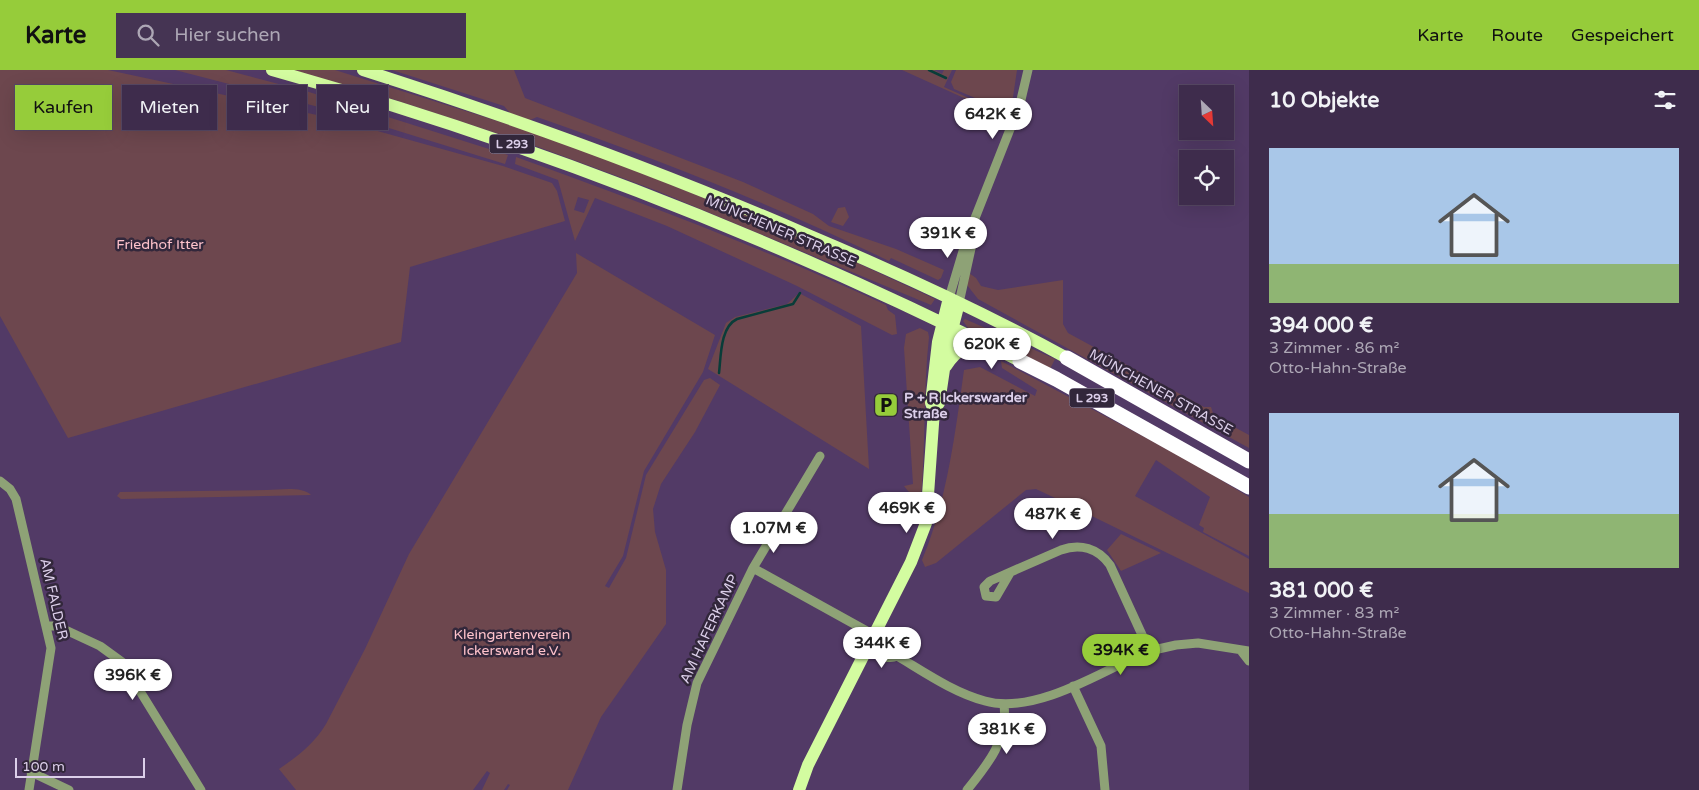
<!DOCTYPE html>
<html lang="de">
<head>
<meta charset="utf-8">
<style>
  body { margin:0; font-family:"Varela Round",sans-serif; background:#453453; color:#f1f3f6; height:100vh; display:flex; flex-direction:column; font-size:19px; white-space:nowrap }
  * { box-sizing:border-box; margin:0 }
  p { font-size:16px; color:#ada7b5 }
  .icon { flex:none; width:28px; height:28px; fill:none; stroke:currentColor; stroke-width:2; stroke-linecap:round; stroke-linejoin:round }
  .map { position:relative; flex:1; overflow:hidden }
  .drawer { display:flex; flex-direction:column; background:#3e2c4c; width:450px }
  .drawer>* { flex:none }
  .hud { position:absolute; left:15px; top:15px; width:475px; height:45px; display:flex; gap:10px }
  .needle { width:32px; rotate:155deg }
  .tools { position:absolute; left:1179px; top:15px; display:grid; gap:10px }
  .tools a { display:grid; place-items:center; width:55px; height:55px; border-radius:0px; background:#3e2c4c; box-shadow:0 5px 20px #0002,0 0 0 1px #574864; font-size:25px }
  .scale { position:absolute; left:15px; bottom:12px; width:130px; box-sizing:border-box; padding-left:5px; border:2px solid #dccfea; border-top:0; font-size:14px; line-height:18px; white-space:nowrap; color:#dccfea; -webkit-text-stroke:4px #32273b; paint-order:stroke }
  .price { position:absolute; translate:-50% -42px; padding:0 11px; border-radius:18px; background:#fff; color:#222; font-size:16px; line-height:32px; filter:drop-shadow(0 1px 2px #0008) }
  .price::after { content:''; position:absolute; left:50%; top:30px; width:15px; height:11px; margin-left:-8px; background:inherit; clip-path:polygon(0 0,100% 0,50% 100%) }
  .price.active { background:#96cc3a; color:#111 }
  ul { padding:0; list-style:none }
  li { display:grid; align-content:center; gap:10px; height:265px; padding:0 20px }
  li span { display:grid; place-items:center; height:155px; border-radius:0px; color:#555 }
  li>.icon { margin-inline-start:auto }
  span .icon { width:90px; height:90px; fill:#fffc; stroke-width:1 }
  li b { font-size:21px }
  h2 { display:flex; justify-content:space-between; align-items:center; height:60px; padding:0 20px; font-size:21px }
  .chip { padding:0 18px; border-radius:0px; background:#3e2c4c; box-shadow:0 5px 20px #0002,0 0 0 1px #574864; font-size:18px; line-height:45px }
  .chip.active { background:#96cc3a; color:#111 }
  header { display:flex; align-items:center; gap:30px; box-sizing:border-box; height:70px; padding:0 25px; background:#96cc3a; color:#111 }
  header strong { font-size:24px }
  nav { display:flex; gap:28px; margin-inline-start:auto; font-size:18px }
  .search { width:350px; height:45px; background:#453453; display:flex; align-items:center; gap:12px; box-sizing:border-box; padding:0 18px; border-radius:0px; color:#ada7b5; font-size:19px }
  main { display:flex; flex:1; min-height:0 }
  .map>svg:first-child { display:block }
</style>
</head>
<body>
<header>
<strong>Karte</strong>
<div class="search"><svg class="icon" aria-label="search" viewBox="0 0 24 24"><circle cx="10" cy="10" r="6"/><path d="M15 15l6 6"/></svg>Hier suchen</div>
<nav><a>Karte</a><a>Route</a><a>Gespeichert</a></nav>
</header>
<main>
<div class="map">
<svg width="1249" height="720" viewBox="0 0 1249 720">
  <rect width="100%" height="100%" fill="#523a66"/>
  <path fill="#6d474e" fill-rule="evenodd" d="M0 0H108L331 48 503 96 552 113 557 121 565 151 410 197 401 272 68 368 0 246Z
    M175 0H226L309 22 508 85 505 94 334 41Z
    M291 0H335L532 62 609 90 799 166 935 229 931 235 655 120 533 75 383 26Z
    M392 0H514L525 28 743 112 813 144 829 156 896 179 944 200 941 208 938 210 891 188 889 191C776 136 656 88 537 47L530 50 510 43 504 36Z
    M902 0H934L942 4 944 0H952L944 17 1007 45 1006 47Z
    M956 0H1017L1013 27 1008 42 954 19 951 12Z
    M516 87C641 132 765 179 886 235L888 240 895 245 897 264 892 265 797 216 667 156 595 128 575 171 558 110 515 94ZM578 127 589 130 584 143 574 140Z
    M845 137 849 147 843 156 831 152 838 138Z
    M576 183 715 265 703 302 644 401 623 486 605 516 609 518 626 488 646 405 704 310 710 308 720 315 695 362 661 414 653 439 655 462 666 500V554L601 647 568 720H507L510 715 508 714 504 720H482L490 703 487 701 473 720H296L279 699C298 686 314 674 326 654L365 579 409 484 577 203Z
    M969 203 976 208 981 216 998 220 1063 210V254L1068 263 1204 337H1211L1214 346 1249 365V378L978 229 967 215Z
    M799 223 861 256 869 399 708 299 726 253 735 247 787 234Z
    M965 249 1055 289 1050 299 968 258 963 251Z
    M920 258 928 262 929 267C923 321 926 373 921 427L917 428 908 421 904 416 913 414 904 278 906 264Z
    M1001 291 1188 390 1249 427V486L1203 462 1204 458 1199 455 1210 427 1156 390 1135 426 1249 489V523L1053 427 1036 419 1026 420 936 493 925 497 922 490C947 430 955 365 964 300L980 297 1035 326 1037 320 1002 298Z
    M267 420C279 420 302 416 311 425L121 429 117 426 120 422Z
    M1121 464 1161 483 1121 501 1107 480Z"/>
  <g fill="none" stroke-linecap="round" stroke-linejoin="round">
    <path stroke="#093d39" stroke-width="2.5" d="M929 0 946 8
      M719 303C721 287 720 257 737 249L793 234 800 223"/>
    <path stroke="#8ea276" stroke-width="9" d="M949 228 966 171 1020 34 1028 0
      M959 233 974 165
      M0 411 10 419 16 429 51 578 29 720
      M753 498 820 386
      M1010 503 996 527 986 526 984 517 990 511 1061 480C1080 473 1098 478 1110 495L1149 580
      M46 556H57L100 576 122 592 201 720
      M867 579C876 583 887 591 897 586
      M1242 582 1249 591
      M1073 616 1101 676 1105 720
      M31 702 69 720
      M677 720 687 655 697 613 753 498 874 565 896 582 897 586C924 602 954 623 985 631 1034 645 1102 602 1145 582L1176 575 1198 573 1249 581
      M967 720C988 694 1008 670 1004 635"/>
    <path stroke="#d3fca0" stroke-width="12" d="M272 0C531 72 780 170 1020 291
      M363 0C514 48 663 102 808 165 896 202 983 242 1067 288
      M946 296C959 277 968 273 989 283
      M933 338 931 333 938 272 949 228
      M799 720 808 695 911 492 926 453 934 340 939 333 947 279 959 233"/>
    <path stroke="#fff" stroke-width="15" d="M1067 288 1249 391
      M1020 291 1056 309 1249 417"/>
  </g>
  <defs>
    <symbol id="parking-square" viewBox="-11 -11 22 22"><rect x="-9" y="-9" width="18" height="18" rx="4" fill="#96cc3a" stroke="#32273b"/><path d="M-3.5-5.5H1a3.5 3.5 0 0 1 0 7H-1V5.5H-3.5ZM-1-3.4V-.6H.8a1.4 1.4 0 0 0 0-2.8Z" fill="#111"/></symbol>
  </defs>
  <g fill-rule="evenodd">
    <use href="#parking-square" x="872" y="321" width="28" height="28"/>
  </g>
  <g text-anchor="middle" dominant-baseline="central" stroke-width="5" stroke-linejoin="round" paint-order="stroke">
    <g fill="#32273b" stroke="#a99db6" stroke-width="1">
      <rect x="489.5" y="64.5" width="45" height="19" rx="4"/>
      <rect x="1069.5" y="318.5" width="45" height="19" rx="4"/>
    </g>
    <g font-size="12" font-weight="bold" fill="#dccfea">
      <text x="512" y="74">L 293</text>
      <text x="1092" y="328">L 293</text>
    </g>
    <g font-size="14" fill="#dccfea" stroke="#32273b">
      <text transform="translate(781 161) rotate(23)">MÜNCHENER STRASSE</text>
      <text transform="translate(1161 322) rotate(29)">MÜNCHENER STRASSE</text>
      <text transform="translate(54 529) rotate(77)">AM FALDER</text>
      <text transform="translate(709 559) rotate(-65)">AM HAFERKAMP</text>
    </g>
    <g font-size="14" fill="#ffc3cc" stroke="#32273b">
      <text x="160" y="174">Friedhof Itter</text>
      <text x="512" y="564">Kleingartenverein<tspan x="512" dy="16">Ickersward e.V.</tspan></text>
    </g>
    <g font-size="14" font-weight="bold" fill="#dccfea" stroke="#32273b" text-anchor="start">
      <text x="904" y="327">P + R Ickerswarder<tspan x="904" dy="16">Straße</tspan></text>
    </g>
  </g>
</svg>
<div class="tools">
<a><svg class="needle" viewBox="-14 -14 28 28"><path d="M0-13l5 13h-10z" fill="#e53935"/><path d="M0 13l5-13h-10z" fill="#ada7b5"/></svg></a>
<a><svg class="icon" aria-label="locate" viewBox="0 0 24 24"><circle cx="12" cy="12" r="6"/><path d="M12 2v4M12 18v4M2 12h4M18 12h4"/></svg></a>
</div>
<div class="scale">100 m</div>
<b class="price" style="left:993px;top:70px">642K €</b>
<b class="price" style="left:948px;top:189px">391K €</b>
<b class="price" style="left:992px;top:300px">620K €</b>
<b class="price" style="left:907px;top:464px">469K €</b>
<b class="price" style="left:1053px;top:470px">487K €</b>
<b class="price" style="left:774px;top:484px">1.07M €</b>
<b class="price" style="left:882px;top:599px">344K €</b>
<b class="price active" style="left:1121px;top:606px">394K €</b>
<b class="price" style="left:133px;top:631px">396K €</b>
<b class="price" style="left:1007px;top:685px">381K €</b>
<div class="hud">
<a class="chip active">Kaufen</a>
<a class="chip">Mieten</a>
<a class="chip">Filter</a>
<a class="chip">Neu</a>
</div>
</div>
<section class="drawer">
<h2>10 Objekte<svg class="icon" aria-label="filters" viewBox="0 0 24 24"><path d="M4 7h16M4 17h16"/><circle cx="9" cy="7" r="2"/><circle cx="15" cy="17" r="2"/></svg></h2>
<ul>
<li><span style="background:linear-gradient(#a9c7e8 75%,#8fb573 0)"><svg class="icon" aria-label="home" viewBox="0 0 24 24"><path d="M3 11l9-7 9 7M6 9v11h12V9"/></svg></span><div><b>394 000 €</b><p>3 Zimmer · 86 m²</p><p>Otto-Hahn-Straße</p></div></li>
<li><span style="background:linear-gradient(#a9c7e8 65%,#8fb573 0)"><svg class="icon" aria-label="home" viewBox="0 0 24 24"><path d="M3 11l9-7 9 7M6 9v11h12V9"/></svg></span><div><b>381 000 €</b><p>3 Zimmer · 83 m²</p><p>Otto-Hahn-Straße</p></div></li>
</ul>
</section>
</main>
</body>
</html>
